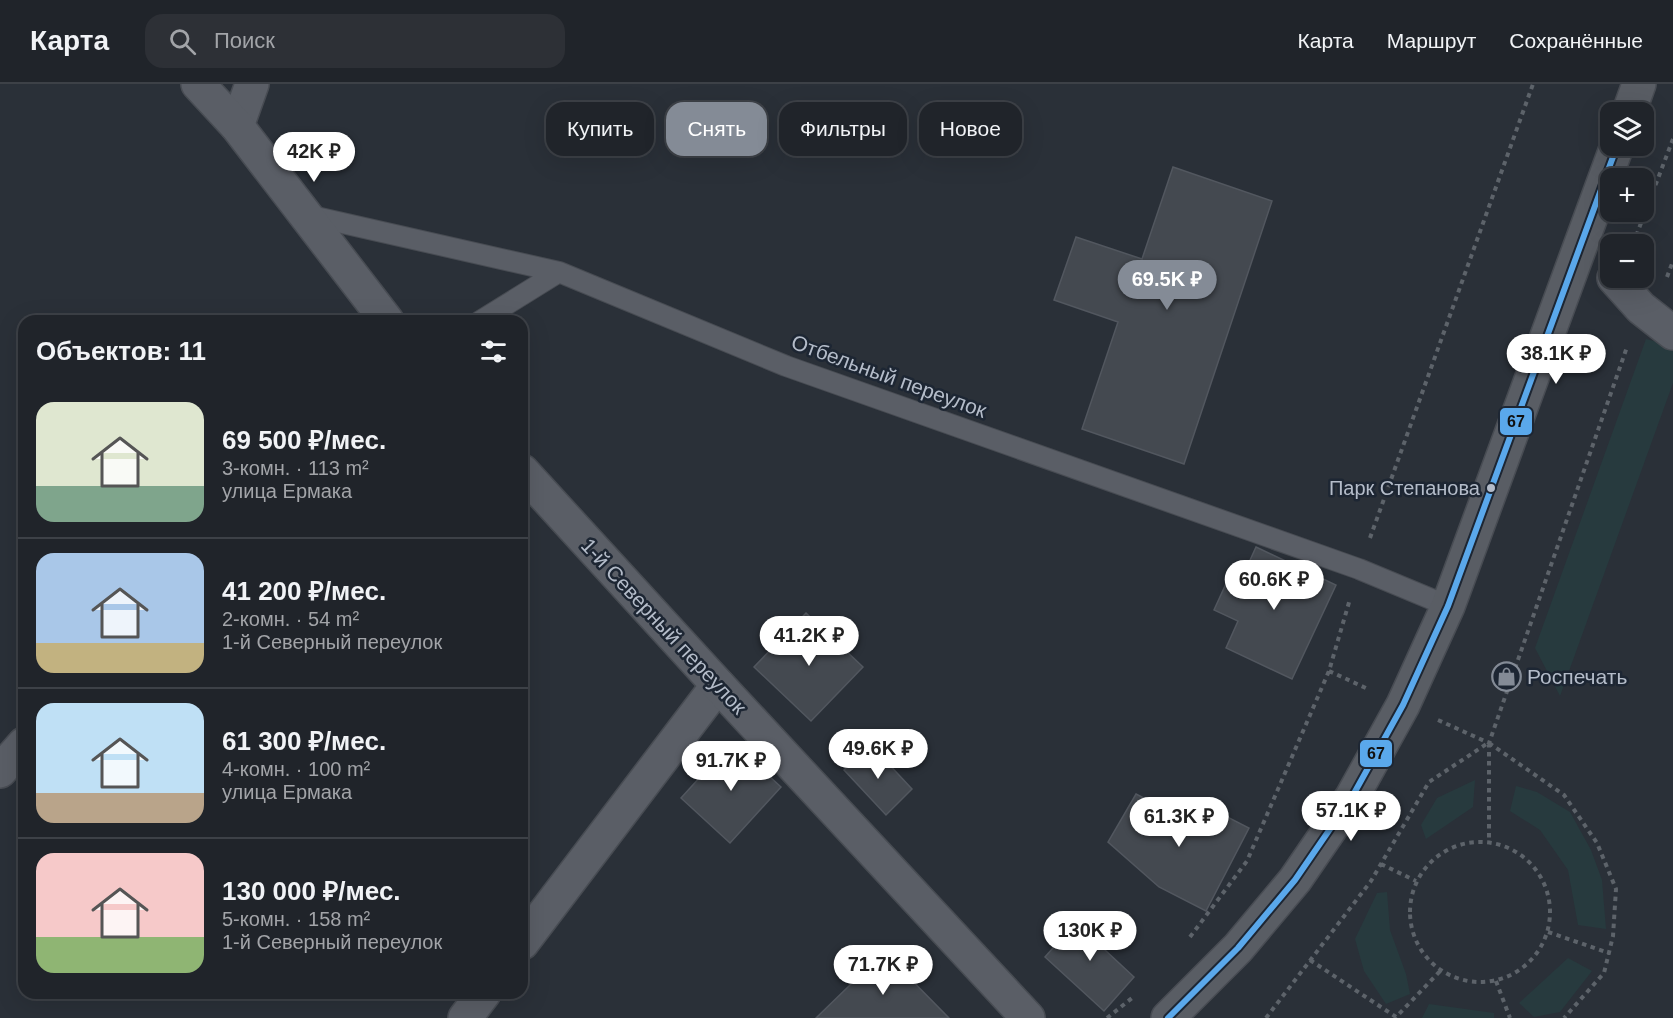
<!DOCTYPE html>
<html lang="ru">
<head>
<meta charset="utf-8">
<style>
  body { margin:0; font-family:Helvetica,sans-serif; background:#2d3036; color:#f1f3f6; height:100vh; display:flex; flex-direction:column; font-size:22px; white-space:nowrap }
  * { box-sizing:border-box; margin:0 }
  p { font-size:20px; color:#a2a4a8 }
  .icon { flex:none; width:33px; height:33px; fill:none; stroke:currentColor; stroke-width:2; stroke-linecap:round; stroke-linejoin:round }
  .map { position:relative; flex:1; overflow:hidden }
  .sheet { position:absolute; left:18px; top:231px; width:510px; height:684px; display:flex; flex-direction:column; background:#20242a; border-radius:18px; box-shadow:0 6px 24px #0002,0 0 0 2px #3d4147 }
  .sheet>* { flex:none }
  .hud { position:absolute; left:546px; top:18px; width:570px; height:54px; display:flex; gap:12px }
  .tools { position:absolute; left:1600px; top:18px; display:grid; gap:12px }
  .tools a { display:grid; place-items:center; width:54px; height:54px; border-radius:12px; background:#20242a; box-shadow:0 6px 24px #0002,0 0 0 2px #3d4147; font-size:30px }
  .price { position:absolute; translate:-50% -51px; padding:0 14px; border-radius:21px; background:#fff; color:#222; font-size:20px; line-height:39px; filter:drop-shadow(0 2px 3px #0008) }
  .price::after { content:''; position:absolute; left:50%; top:36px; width:18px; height:14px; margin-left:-9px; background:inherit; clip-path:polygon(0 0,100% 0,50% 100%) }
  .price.active { background:#848b96; color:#fff }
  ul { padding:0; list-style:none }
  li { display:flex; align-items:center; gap:18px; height:150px; padding:0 18px }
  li+li { border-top:2px solid #3d4147 }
  li span { display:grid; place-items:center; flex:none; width:168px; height:120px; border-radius:18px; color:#555 }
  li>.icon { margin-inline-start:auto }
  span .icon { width:72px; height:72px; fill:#fffc; stroke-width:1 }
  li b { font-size:26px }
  h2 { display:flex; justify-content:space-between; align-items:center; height:72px; padding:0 18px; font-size:26px }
  .chip { padding:0 21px; border-radius:18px; background:#20242a; box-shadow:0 6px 24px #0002,0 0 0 2px #3d4147; font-size:21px; line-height:54px }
  .chip.active { background:#848b96; color:#fff }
  header { display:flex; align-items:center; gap:36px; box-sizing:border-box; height:84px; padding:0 30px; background:#20242a; border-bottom:2px solid #3d4147 }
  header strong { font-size:28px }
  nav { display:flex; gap:33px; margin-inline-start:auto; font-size:21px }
  .search { width:420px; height:54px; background:#2d3036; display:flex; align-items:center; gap:15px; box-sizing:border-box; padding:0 21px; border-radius:18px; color:#a2a4a8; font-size:22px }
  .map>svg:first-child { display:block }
</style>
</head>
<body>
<header>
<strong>Карта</strong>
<div class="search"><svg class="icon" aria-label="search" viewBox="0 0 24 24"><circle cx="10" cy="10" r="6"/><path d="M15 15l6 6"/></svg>Поиск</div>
<nav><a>Карта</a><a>Маршрут</a><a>Сохранённые</a></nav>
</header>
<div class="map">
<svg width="1673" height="934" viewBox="0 0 1673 934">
  <rect width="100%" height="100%" fill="#2a3038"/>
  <path fill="#273a3e" d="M1646 255 1673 262V299L1560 612 1535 564Z
    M1475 696 1473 723 1426 755 1421 741 1437 714Z
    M1516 702 1537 708 1570 728 1591 766 1602 796 1606 845 1578 841 1568 786 1540 746 1510 727Z
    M1387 808 1390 846 1406 890 1410 910 1386 920 1364 887 1355 855 1377 809Z
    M1568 874 1592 887 1560 928 1534 933 1519 919Z
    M1429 920 1494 929V934H1422Z"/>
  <path fill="#444950" stroke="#52575f" stroke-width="1.5" d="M1173 83 1272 117 1184 380 1082 345 1118 238 1054 216 1076 153 1142 175Z
    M1256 463 1336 501 1292 595 1226 564 1238 537 1214 526 1230 491 1241 496Z
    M806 529 863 583 811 637 754 583Z
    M732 658 781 703 730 759 681 714Z
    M870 660 912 705 886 731 844 686Z
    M1136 710 1192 739 1202 720 1249 744 1206 827 1159 803 1108 758Z
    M1084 829 1114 856 1105 866 1134 893 1104 927 1045 873Z
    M884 868 949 934H816Z"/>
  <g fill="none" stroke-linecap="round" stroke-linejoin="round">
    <defs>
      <path id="service" d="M307 131 559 188 786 282 1359 485 1448 522
        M480 237 559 188"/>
      <path id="minor" d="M237 42 252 0
        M1614 194 1641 224 1673 249
        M0 687 24 660
        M522 859 718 601
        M465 934 484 909"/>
      <path id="tertiary" d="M198 0 237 42 387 237
        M522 387 718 601 1028 934"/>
      <path id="secondary" d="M1629 28 1639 0
        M1168 934 1238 864 1295 796 1352 713 1403 621 1448 522 1617 62"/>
    </defs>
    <use href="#service" stroke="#484c53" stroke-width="22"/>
    <use href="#minor" stroke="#484c53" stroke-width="36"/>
    <use href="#tertiary" stroke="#484c53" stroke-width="36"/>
    <use href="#secondary" stroke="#484c53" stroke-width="36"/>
    <path stroke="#5d636a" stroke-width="4" stroke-dasharray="4.5 4.5" stroke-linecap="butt" d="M1633 160 1673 55
      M1667 193 1673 177
      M1370 454 1533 0
      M1329 587 1368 605
      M1438 636 1489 659 1627 263
      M1489 659 1564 711 1597 759 1616 805 1613 852 1604 889 1564 934
      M1489 659V757
      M1410 828a70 70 0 1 1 140 0a70 70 0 1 1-140 0Z
      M1381 780 1416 797
      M1548 848 1609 869
      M1190 853 1247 777 1329 587 1350 515
      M1310 876 1396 933 1441 886
      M1496 897 1510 934
      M1107 934 1132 914
      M1266 934 1371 797 1429 698 1488 659"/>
    <use href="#service" stroke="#5a5e66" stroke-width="20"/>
    <use href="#minor" stroke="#5a5e66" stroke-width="33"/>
    <use href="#tertiary" stroke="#5a5e66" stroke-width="33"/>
    <use href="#secondary" stroke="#595d64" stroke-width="33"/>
    <defs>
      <path id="bus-1" d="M1168 934 1238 864 1295 796 1352 713 1403 621 1448 522 1617 62"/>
    </defs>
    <use href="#bus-1" stroke="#1d2633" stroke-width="10"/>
    <use href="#bus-1" stroke="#5aa8eb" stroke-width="6"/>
  </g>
  <defs>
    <symbol id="shop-ring" viewBox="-11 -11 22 22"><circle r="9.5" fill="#1d2633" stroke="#848b96" stroke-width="1.5"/><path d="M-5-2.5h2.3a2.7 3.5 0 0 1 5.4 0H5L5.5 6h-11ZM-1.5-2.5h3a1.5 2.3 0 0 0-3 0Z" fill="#848b96"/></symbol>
  </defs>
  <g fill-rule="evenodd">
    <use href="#shop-ring" x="1490" y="576" width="33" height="33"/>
  </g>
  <circle fill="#b4bcc9" stroke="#1d2633" stroke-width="2" cx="1491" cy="404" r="5"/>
  <g text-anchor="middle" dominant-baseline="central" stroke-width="5" stroke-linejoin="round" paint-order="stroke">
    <g font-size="20" fill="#b4bcc9" stroke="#1d2633" text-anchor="end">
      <text x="1480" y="404">Парк Степанова</text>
    </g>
    <g font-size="21" fill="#b4bcc9" stroke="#1d2633">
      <text transform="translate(889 292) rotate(20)">Отбельный переулок</text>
      <text transform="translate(664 542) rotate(47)">1-й Северный переулок</text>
    </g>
    <g font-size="21" fill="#b4bcc9" stroke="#1d2633" text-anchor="start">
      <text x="1527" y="592">Роспечать</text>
    </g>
  </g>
  <g stroke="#1d2633" stroke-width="2">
    <rect x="1499" y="323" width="34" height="29" rx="6" fill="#5aa8eb"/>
    <rect x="1359" y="655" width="34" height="29" rx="6" fill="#5aa8eb"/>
  </g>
  <g font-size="16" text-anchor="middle" font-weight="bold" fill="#111">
    <text x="1516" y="343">67</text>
    <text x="1376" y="675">67</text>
  </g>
</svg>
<div class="tools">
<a><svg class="icon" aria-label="layers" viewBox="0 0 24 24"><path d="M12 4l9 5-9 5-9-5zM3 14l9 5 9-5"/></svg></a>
<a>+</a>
<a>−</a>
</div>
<b class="price" style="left:314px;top:99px">42K ₽</b>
<b class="price active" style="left:1167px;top:227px">69.5K ₽</b>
<b class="price" style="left:1556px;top:301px">38.1K ₽</b>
<b class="price" style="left:1274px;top:527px">60.6K ₽</b>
<b class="price" style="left:809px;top:583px">41.2K ₽</b>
<b class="price" style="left:878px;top:696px">49.6K ₽</b>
<b class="price" style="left:731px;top:708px">91.7K ₽</b>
<b class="price" style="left:1351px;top:758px">57.1K ₽</b>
<b class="price" style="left:1179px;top:764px">61.3K ₽</b>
<b class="price" style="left:1090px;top:878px">130K ₽</b>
<b class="price" style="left:883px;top:912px">71.7K ₽</b>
<div class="hud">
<a class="chip">Купить</a>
<a class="chip active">Снять</a>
<a class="chip">Фильтры</a>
<a class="chip">Новое</a>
</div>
<section class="sheet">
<h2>Объектов: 11<svg class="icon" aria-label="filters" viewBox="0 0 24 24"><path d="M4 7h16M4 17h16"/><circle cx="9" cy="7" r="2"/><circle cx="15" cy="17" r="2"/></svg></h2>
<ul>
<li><span style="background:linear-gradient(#dfe7d0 70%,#7fa58c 0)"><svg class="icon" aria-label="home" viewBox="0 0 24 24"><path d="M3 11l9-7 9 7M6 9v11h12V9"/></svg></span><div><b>69 500 ₽/мес.</b><p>3-комн. · 113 m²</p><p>улица Ермака</p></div></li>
<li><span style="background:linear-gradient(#a9c7e8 75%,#c2b280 0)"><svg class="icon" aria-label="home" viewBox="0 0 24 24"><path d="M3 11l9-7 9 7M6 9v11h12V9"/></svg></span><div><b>41 200 ₽/мес.</b><p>2-комн. · 54 m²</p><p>1-й Северный переулок</p></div></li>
<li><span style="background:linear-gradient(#bfe0f5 75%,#b9a48a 0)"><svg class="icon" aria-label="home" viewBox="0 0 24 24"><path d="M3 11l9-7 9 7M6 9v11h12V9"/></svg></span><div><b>61 300 ₽/мес.</b><p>4-комн. · 100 m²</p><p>улица Ермака</p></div></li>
<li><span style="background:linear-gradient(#f6c9c9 70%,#8fb573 0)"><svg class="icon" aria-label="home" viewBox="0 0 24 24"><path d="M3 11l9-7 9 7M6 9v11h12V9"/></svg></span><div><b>130 000 ₽/мес.</b><p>5-комн. · 158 m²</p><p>1-й Северный переулок</p></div></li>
</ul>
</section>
</div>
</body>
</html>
